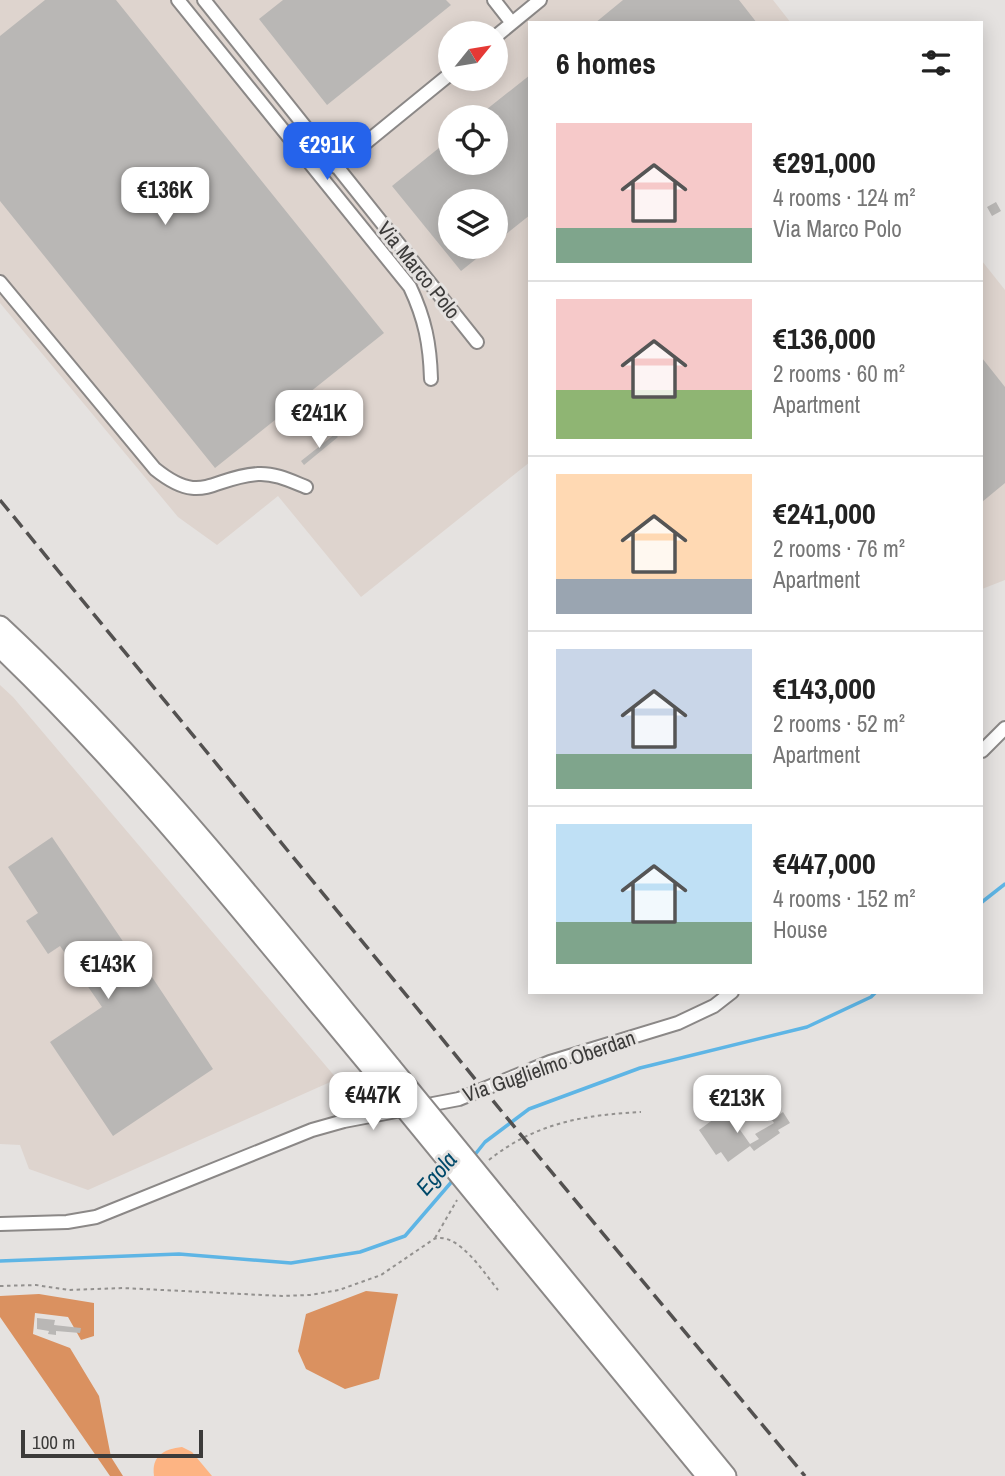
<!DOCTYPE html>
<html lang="en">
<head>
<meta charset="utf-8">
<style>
  body { margin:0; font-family:"Archivo Narrow",sans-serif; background:#f6f6f6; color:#222; height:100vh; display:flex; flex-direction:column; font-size:26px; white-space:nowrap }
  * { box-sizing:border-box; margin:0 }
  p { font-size:23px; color:#767676 }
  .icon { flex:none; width:38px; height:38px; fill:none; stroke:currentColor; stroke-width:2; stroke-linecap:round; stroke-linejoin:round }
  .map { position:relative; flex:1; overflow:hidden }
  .panel { position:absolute; left:528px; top:21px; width:455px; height:973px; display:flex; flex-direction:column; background:#fff; border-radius:0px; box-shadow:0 4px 18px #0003 }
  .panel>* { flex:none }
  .needle { width:46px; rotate:60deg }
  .tools { position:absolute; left:438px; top:21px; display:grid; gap:14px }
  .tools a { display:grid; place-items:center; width:70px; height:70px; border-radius:50%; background:#fff; box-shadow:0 4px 18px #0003; font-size:35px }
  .scale { position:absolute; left:21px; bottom:18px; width:182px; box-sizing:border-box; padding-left:7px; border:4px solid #3c3b3a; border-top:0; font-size:19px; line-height:24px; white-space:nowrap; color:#3c3b3a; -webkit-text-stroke:5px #e5e2e0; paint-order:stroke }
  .price { position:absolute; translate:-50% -60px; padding:0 16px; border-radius:14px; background:#fff; color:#222; font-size:23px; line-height:46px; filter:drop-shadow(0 2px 4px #0008) }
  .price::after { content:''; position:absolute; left:50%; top:42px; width:21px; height:16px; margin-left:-10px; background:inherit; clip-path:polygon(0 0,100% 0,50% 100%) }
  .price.selected { background:#2563eb; color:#fff }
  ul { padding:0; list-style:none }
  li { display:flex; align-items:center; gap:21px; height:175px; padding:0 28px }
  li+li { border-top:2px solid #e0e0e0 }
  li span { display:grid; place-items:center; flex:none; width:196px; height:140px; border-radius:0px; color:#555 }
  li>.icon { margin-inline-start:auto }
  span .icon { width:84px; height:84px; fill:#fffc; stroke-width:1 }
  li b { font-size:30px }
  h2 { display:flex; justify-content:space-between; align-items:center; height:84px; padding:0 28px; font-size:30px }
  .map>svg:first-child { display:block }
</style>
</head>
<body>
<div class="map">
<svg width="1005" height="1476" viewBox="0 0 1005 1476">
  <rect width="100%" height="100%" fill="#e5e2e0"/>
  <path fill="#ded4ce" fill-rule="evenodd" d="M0 0H773L791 23H530V462L361 597 278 496 217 545 178 517 0 303ZM450 33H495V79H450ZM450 117H495V163H450ZM450 201H495V247H450Z
    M982 261 1005 290V580L982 589Z
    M0 685 13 697 337 1079 88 1190 29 1169 20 1145 0 1144Z"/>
  <path fill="#fdb483" d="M182 1447 192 1452 212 1476H154C151 1456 164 1449 182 1447Z"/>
  <path fill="#da9160" d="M366 1291 398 1294 379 1379 345 1389 306 1369 298 1351 306 1314Z
    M39 1294 94 1303V1336L81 1340 68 1317 35 1313 33 1334 70 1348 99 1396 111 1457 123 1476H110L0 1317V1296Z"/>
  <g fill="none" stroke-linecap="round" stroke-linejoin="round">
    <path stroke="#5eb5e5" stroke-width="3.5" d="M982 902 1005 884
      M473 1157 485 1142 529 1109 640 1068 807 1027 871 997 876 992
      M0 1261 179 1254 291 1263 360 1252 405 1236 454 1179"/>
  </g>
  <path fill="#b9b7b5" d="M45 0H116L384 333 215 468 0 201V36Z
    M283 0H446L451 5 327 105 259 19Z
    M623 0H739L757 23H595Z
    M530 75V215L495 243V201H450V247H491L461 271 392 186 450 139V163H495V117H477Z
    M996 202 1001 211 992 216 987 207Z
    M982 358 1005 387V483L982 502Z
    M335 434 338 437 304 465 301 461Z
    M52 837 137 962 123 971 133 985 150 974 213 1069 113 1136 50 1042 102 1007 60 946 48 954 26 921 38 913 8 867Z
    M726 1110 750 1144 759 1139 755 1134 774 1123 772 1120 783 1112 790 1123 778 1130 780 1133 754 1151 750 1146 728 1162 721 1152 716 1155 699 1130Z
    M37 1318 55 1320 54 1325 81 1328 80 1333 56 1331V1335L48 1334 49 1331 37 1329Z"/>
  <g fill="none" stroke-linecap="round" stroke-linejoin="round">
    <defs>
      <path id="minor" d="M178 0 410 287C425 319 430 344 431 379
        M204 0 477 342
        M494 0 512 23
        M495 37 540 0
        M336 167 450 74
        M0 282 155 469C202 507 211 477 258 474 275 473 291 481 306 487
        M982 751 1005 728
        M0 1224 67 1222 96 1217 312 1130 344 1121 459 1099 550 1062 678 1023 714 1006 732 992"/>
      <path id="highway" d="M0 626C144 760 266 915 391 1067
        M0 647C139 780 256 930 379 1077
        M507 1209 726 1476
        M497 1221 707 1476"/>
    </defs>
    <use href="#minor" stroke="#8b8887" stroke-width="16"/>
    <use href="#highway" stroke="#8b8887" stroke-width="23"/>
    <path stroke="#93918f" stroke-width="2" stroke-dasharray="3.5 3.5" stroke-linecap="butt" d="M489 1160C535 1123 584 1115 641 1112
      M435 1238 457 1200
      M0 1286 36 1285 69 1290 123 1288 282 1296 310 1295 339 1290 381 1275 434 1239C458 1231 484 1273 498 1290"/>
    <use href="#minor" stroke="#fff" stroke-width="12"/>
    <use href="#highway" stroke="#fff" stroke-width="19"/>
    <path stroke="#535150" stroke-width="3.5" stroke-dasharray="14 7" stroke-linecap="butt" d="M0 500 535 1152 805 1476"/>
    <defs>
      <path id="highway-bridge" d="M391 1067 507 1209
        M379 1077 497 1221"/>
    </defs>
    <use href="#highway-bridge" stroke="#8b8887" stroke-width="23" stroke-linecap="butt"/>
    <use href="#highway-bridge" stroke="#fff" stroke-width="19"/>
  </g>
  <g text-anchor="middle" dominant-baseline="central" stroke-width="6" stroke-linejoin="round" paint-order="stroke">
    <g font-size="21" fill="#3c3b3a" stroke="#e5e2e0">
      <text transform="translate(419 270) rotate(51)">Via Marco Polo</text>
      <text transform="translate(549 1066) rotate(-19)">Via Guglielmo Oberdan</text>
    </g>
    <g font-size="23" font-style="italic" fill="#00496a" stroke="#e5e2e0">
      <text transform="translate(436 1173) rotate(-49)">Egola</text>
    </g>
  </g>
</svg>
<div class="tools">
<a><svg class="needle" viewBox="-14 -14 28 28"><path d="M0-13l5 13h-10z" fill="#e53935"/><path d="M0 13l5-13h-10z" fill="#767676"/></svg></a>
<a><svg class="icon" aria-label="locate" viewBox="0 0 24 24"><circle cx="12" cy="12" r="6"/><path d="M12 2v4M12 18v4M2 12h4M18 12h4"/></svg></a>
<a><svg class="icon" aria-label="layers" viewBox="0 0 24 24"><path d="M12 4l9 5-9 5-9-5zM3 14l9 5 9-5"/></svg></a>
</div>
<div class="scale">100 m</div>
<b class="price selected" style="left:327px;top:182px">€291K</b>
<b class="price" style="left:165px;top:227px">€136K</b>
<b class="price" style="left:319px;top:450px">€241K</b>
<b class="price" style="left:108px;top:1001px">€143K</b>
<b class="price" style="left:373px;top:1132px">€447K</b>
<b class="price" style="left:737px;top:1135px">€213K</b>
<section class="panel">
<h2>6 homes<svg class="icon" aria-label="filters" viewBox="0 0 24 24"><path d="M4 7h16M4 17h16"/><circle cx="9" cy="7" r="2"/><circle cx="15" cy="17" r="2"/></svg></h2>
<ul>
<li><span style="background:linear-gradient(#f6c9c9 75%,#7fa58c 0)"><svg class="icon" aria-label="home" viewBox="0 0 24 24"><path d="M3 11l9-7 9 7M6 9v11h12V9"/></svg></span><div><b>€291,000</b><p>4 rooms · 124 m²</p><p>Via Marco Polo</p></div></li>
<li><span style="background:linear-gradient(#f6c9c9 65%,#8fb573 0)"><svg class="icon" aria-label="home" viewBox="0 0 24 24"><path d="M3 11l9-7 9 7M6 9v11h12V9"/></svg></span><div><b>€136,000</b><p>2 rooms · 60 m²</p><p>Apartment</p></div></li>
<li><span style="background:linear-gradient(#ffd9b3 75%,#9aa5b1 0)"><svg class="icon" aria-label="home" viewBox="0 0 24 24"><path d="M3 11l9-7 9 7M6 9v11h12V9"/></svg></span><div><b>€241,000</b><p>2 rooms · 76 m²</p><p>Apartment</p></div></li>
<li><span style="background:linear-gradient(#c9d6e8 75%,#7fa58c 0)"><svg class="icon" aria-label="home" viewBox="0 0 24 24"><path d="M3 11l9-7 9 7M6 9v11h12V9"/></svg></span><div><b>€143,000</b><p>2 rooms · 52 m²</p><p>Apartment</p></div></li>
<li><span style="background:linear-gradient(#bfe0f5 70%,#7fa58c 0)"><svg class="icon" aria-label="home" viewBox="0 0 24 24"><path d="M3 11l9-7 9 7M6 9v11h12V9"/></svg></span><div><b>€447,000</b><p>4 rooms · 152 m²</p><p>House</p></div></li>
</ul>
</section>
</div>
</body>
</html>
